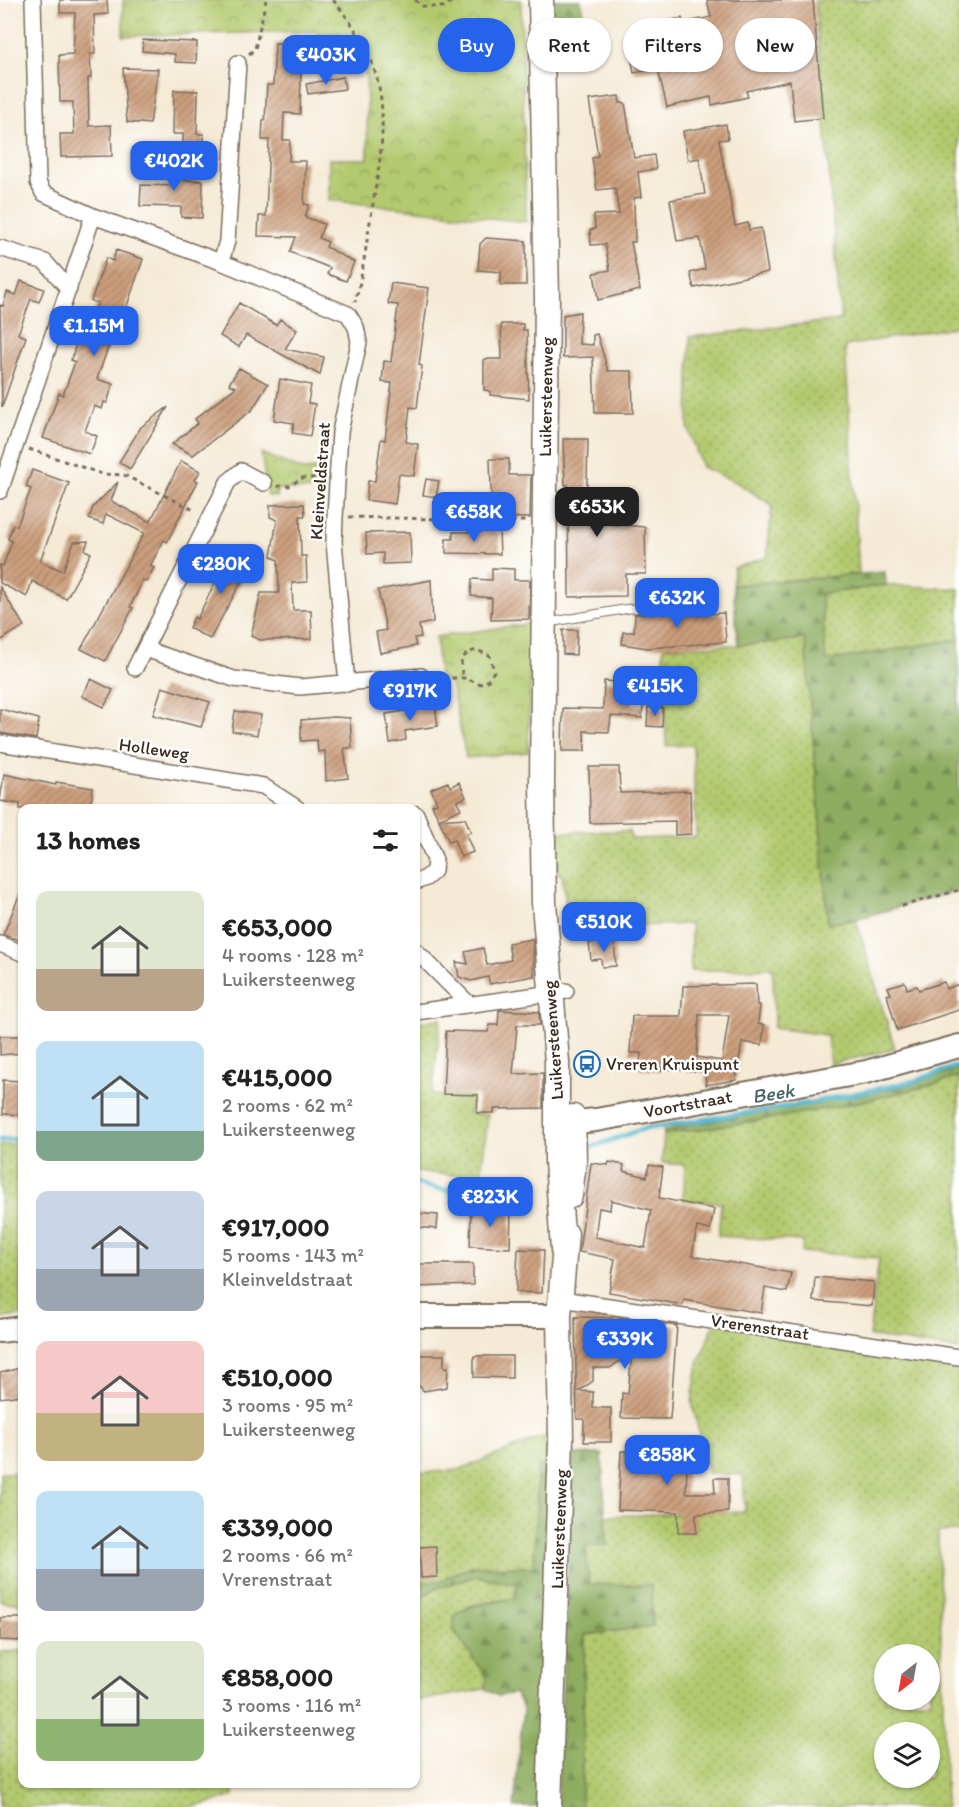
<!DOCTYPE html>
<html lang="en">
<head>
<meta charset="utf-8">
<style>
  body { margin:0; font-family:Itim,sans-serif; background:#f2f2f2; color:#222; height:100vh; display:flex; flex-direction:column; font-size:22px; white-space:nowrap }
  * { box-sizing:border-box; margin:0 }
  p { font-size:20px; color:#767676 }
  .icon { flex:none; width:33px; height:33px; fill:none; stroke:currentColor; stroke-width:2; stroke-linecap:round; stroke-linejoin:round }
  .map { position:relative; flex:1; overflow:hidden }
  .sheet { position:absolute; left:18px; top:804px; width:402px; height:984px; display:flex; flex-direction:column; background:#fff; border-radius:12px; box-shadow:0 2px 4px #0004 }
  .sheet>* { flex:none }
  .hud { position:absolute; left:438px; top:18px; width:430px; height:54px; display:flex; gap:12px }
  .needle { width:39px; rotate:211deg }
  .fabs { position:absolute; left:874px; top:1644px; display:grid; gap:12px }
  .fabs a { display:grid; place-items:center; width:66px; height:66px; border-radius:50%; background:#fff; box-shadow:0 2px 4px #0004; font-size:30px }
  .price { position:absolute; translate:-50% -51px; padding:0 14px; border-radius:12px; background:#2563eb; color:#fff; font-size:20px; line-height:39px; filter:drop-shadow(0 2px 3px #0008) }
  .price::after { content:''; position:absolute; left:50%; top:36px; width:18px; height:14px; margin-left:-9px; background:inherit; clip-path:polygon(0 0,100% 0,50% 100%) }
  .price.on { background:#222; color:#fff }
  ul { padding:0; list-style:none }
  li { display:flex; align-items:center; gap:18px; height:150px; padding:0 18px }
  li span { display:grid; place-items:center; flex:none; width:168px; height:120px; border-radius:12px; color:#555 }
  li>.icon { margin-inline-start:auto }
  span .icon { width:72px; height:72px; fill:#fffc; stroke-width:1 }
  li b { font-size:26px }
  h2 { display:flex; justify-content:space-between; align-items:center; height:72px; padding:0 18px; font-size:26px }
  .pill { padding:0 21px; border-radius:27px; background:#fff; box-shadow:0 2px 4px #0004; font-size:21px; line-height:54px }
  .pill.on { background:#2563eb; color:#fff }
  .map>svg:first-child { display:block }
</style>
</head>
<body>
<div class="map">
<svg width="959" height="1807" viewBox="0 0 959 1807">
  <defs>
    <pattern id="grass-dots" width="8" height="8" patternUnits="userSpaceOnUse" patternTransform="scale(1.5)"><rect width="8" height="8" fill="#b3c96e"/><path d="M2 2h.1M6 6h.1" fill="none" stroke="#93a35a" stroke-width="1.8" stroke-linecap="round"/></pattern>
    <pattern id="forest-firs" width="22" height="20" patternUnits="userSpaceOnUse" patternTransform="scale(1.5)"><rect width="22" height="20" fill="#8ead61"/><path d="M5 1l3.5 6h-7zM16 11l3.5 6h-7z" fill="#758d4f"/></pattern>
    <pattern id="park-crowns" width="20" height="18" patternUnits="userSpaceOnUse" patternTransform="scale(1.5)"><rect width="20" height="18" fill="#b3c96e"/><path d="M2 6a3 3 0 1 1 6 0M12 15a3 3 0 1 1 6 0" fill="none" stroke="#93a35a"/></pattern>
    <pattern id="building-hatch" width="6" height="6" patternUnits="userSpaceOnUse" patternTransform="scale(1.5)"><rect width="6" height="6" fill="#cc9f7d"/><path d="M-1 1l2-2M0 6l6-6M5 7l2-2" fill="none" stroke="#a78266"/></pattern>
  </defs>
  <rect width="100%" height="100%" fill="#fff"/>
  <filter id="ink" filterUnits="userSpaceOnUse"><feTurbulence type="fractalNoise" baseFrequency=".0167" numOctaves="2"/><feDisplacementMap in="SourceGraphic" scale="12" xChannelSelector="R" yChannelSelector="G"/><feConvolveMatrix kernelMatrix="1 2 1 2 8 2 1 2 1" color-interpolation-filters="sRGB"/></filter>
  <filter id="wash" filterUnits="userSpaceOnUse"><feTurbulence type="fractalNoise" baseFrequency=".008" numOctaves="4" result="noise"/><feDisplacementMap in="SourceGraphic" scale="24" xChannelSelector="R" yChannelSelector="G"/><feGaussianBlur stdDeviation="1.35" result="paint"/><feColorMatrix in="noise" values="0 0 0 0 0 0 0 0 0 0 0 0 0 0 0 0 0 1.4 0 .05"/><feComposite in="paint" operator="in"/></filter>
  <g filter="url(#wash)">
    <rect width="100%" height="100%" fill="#f4ead5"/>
    <path fill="url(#grass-dots)" stroke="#777a46" stroke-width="1.5" fill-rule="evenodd" d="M815 0H959V326L845 346 859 574 733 585 734 568 767 557 772 505 736 482 702 467 688 427 690 337 841 320Z
      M886 585 959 589V639L826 661 821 594Z
      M805 639 828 924 856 919 895 1049 830 1064 827 1035 774 1028 773 968 691 971V924L569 928 562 874H558L555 832 630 831 631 839 696 837 693 745 666 746 663 647 738 645Z
      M441 1018 432 1095 472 1097 470 1113 488 1115 481 1177 416 1172V1023Z
      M959 1077V1350L869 1336 879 1258 802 1252 803 1241 718 1236 721 1203 683 1200 685 1165 662 1163 664 1134C764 1121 862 1105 959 1077Z
      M18 1144 22 1315 0 1319V1145Z
      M715 1322 959 1365V1531L938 1532 946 1807H581L585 1635 653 1626 589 1584 585 1545H607L606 1516 745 1511 743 1475 708 1473 692 1402 698 1364ZM885 1654H930V1700H885ZM885 1732H930V1778H885Z
      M542 1437 548 1438 549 1465 538 1466 534 1567 471 1566 440 1581 416 1582V1473L458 1470Z
      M0 1473H22V1604L0 1601Z
      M476 1576 517 1584 515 1598 472 1605 455 1615 453 1629 488 1678 485 1689 416 1701V1600L434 1589Z
      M22 1651V1784H233L234 1796 194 1807H0V1652Z"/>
    <path fill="url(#forest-firs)" stroke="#646c40" stroke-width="1.5" d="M552 0H581L586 32 553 51Z
      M885 572 886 585 821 594 826 661 959 639V890L856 919 828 924 805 639 738 645 733 585Z
      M959 1068V1077C862 1105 764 1121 664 1134L663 1130 902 1087Z
      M602 1454 607 1545 586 1546 589 1584 651 1585 653 1626 585 1635 581 1807H557L573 1455Z
      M549 1465 537 1807H514L523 1709 515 1693 498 1696 485 1689 487 1678 453 1629 455 1615 472 1606 515 1598 517 1584 476 1576 434 1589 416 1600V1582L440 1581 471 1566 534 1567 538 1466Z"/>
    <path fill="url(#park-crowns)" stroke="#777a46" stroke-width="1.5" d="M123 0H521L526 222 329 200V159H368L366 69 314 31 123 36Z
      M261 453 302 470 324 469 322 490 278 489 277 497 268 496Z
      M532 623 528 752 466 758 451 683 439 678 436 637Z"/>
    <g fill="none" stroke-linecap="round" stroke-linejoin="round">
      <path stroke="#4fb6ce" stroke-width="5" d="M0 1140 22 1139
        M592 1147 643 1129 810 1103 915 1081 959 1065
        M416 1183C451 1195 494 1196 528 1180"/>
    </g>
    <g id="blocks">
      <path fill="url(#building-hatch)" fill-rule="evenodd" d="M60 0H107L108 14 94 15 95 54H90L91 78H88L89 126 111 125 112 156 61 157 60 134H74L73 102H60L59 55 73 54 75 13H60Z
        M707 0H813L823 118 794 121 790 81 746 91 748 97 712 105 711 97 667 107 658 69 634 73 631 56 655 51 650 31 667 27 666 21 682 18 683 23 711 17Z
        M143 40 197 42 196 63 175 62V54L142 51Z
        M275 43 313 44V72L301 71 300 114 284 113 283 140H290L289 161H306L304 204 309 205 305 217 324 224 319 238 328 242 326 247 354 262 346 281 327 274 330 268 290 252 296 237 258 236 259 216H266L269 140H262L263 120H265L267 85H273Z
        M123 68 158 69 150 124 127 122Z
        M343 77 345 89 308 94 306 84Z
        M174 90 198 91 197 134H204V154L183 153V134H173Z
        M619 96 620 103H625L634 158 654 155 656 169 638 172 641 197 634 198 635 242H631L640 290 598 300 594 273 610 270 605 244 591 245 590 230 595 229 594 215 619 214 615 188 597 190 592 158 598 156 589 100Z
        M726 124 728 139 719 140 735 226 748 223 749 230 761 228 768 272 694 288 690 273 705 269 700 238 677 241 670 200 705 194 699 158 688 160 683 131Z
        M158 154 184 176V180L203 181 202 218 181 217V207L140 206 141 185 177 186 151 163Z
        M486 238 526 241V285H501V272L478 270 480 244Z
        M116 250 143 259 116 338 112 336 97 379 113 384 107 403 104 402 102 409 94 406 85 431 97 436 90 454 43 438 59 393 63 395 75 362 71 360 77 341 87 345 98 315 94 313 98 303 91 301 106 258 113 261Z
        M21 281 44 289 39 302 31 299 18 334 26 337 2 407 0 305 3 306 7 292 16 295Z
        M391 283 429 288 419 365 422 366 417 408 410 407 406 442 418 444 414 476 399 474 395 504 366 500 368 481H375L381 439 385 440 392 383 382 382 384 361 391 362 398 305 388 304Z
        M239 303 276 325 280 319 297 330 285 349 324 357 320 375 246 335 239 347 220 336Z
        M580 312 579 344 593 345V335L597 334 608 371H632L633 413H595L593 357 563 358V315Z
        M501 324H523V330H527L529 399 490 395V391L484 390V359H502Z
        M239 368 268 384 252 410 193 455 172 444 198 423 195 419 236 387 229 384Z
        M280 379 311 385 308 403 315 404 310 436 292 433 294 423 274 420Z
        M168 407 130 469 119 462 141 427Z
        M563 439H588L586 522 645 527 646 574H626V596L569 597 568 485H565Z
        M490 459H509V475H531L530 518 492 517Z
        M181 461 200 471 195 480 198 481 167 542 164 540 150 566 154 568 146 582 143 580 130 607 133 608 105 661 81 649 144 533 106 514 103 524 89 519 93 507 118 482 111 501 150 522Z
        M32 470 69 483 40 561 63 571 74 542 88 541 85 550 91 553 66 599 32 581 27 597 0 583V565L3 566 12 541 8 539 13 525 17 526 31 489 26 487Z
        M426 479 439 481 436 497 423 495Z
        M304 504 305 516H300L301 556H306L307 582 292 583 293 610H311L312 639 260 640 251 636 261 593H279L278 560 271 556 277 520 270 517V505Z
        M410 532 411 563 383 564V553L367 554 366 533Z
        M453 532H499L500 554 446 553V539H453Z
        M241 547 253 554 242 573 245 575 210 639 189 628 194 617 197 619 224 564 231 568Z
        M492 568 514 569V580H530L529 619 491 620 492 598 471 596 472 579 492 580Z
        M431 580 433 622 419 625 421 637 414 638 416 646 380 653 376 632 386 630 378 590Z
        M0 587 24 626 0 641Z
        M705 606V611H709V614L724 613 726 642 647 648 622 644 623 632H634L635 614 680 613V608Z
        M563 630H577L576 655 563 654Z
        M91 679 113 690 104 707 82 696Z
        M604 681 630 683 635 688 633 705H643L642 718 611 716 609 732 584 731 585 751H562L563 708 603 709Z
        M162 687 210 702 201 727 153 715Z
        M435 706 438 726 405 731 406 740 390 743 386 714Z
        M648 707 663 708 662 727 647 726Z
        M0 709 39 719 36 739 0 733Z
        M235 711 261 715 257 735 232 731Z
        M334 717 350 718 352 748H344L348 778 326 781 325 751 318 752 317 740 301 741V720Z
        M589 767H619L620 793 690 791 691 834 675 835V821L590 823Z
        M4 774 56 785V782L93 788 90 808H60L35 805 34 808 20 809V804L0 801Z
        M448 782 450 787 459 782 466 797 457 801 461 809 439 819 432 805 437 803 431 789Z
        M465 818 471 832 466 834 473 852 461 857 454 840 449 842 439 820Z
        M22 889V941L3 935Z
        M533 939 534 976 490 984 488 977 471 981 459 977 456 962 468 964 465 952 483 948 487 965 511 960 508 943Z
        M614 941 616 966 602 967 601 959 591 960 589 943Z
        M905 982 907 989 917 986 919 990 944 982 946 989 959 984V1010L897 1030 887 995 891 994 888 987Z
        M756 984 757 1005H760L758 1024 764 1025 762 1045 742 1042 736 1080 706 1085 705 1072 661 1068V1071L639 1069 641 1053H630L632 1016H681L683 986ZM699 1015H729L722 1061 697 1057Z
        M499 1010 539 1012 540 1025H517L513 1074 543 1073V1108L494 1109V1113H477L478 1095 443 1094 446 1031 488 1032 489 1025H498Z
        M0 1036H21L22 1053 0 1055Z
        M3 1080 22 1081V1115L3 1114Z
        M609 1162 624 1165 623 1171 647 1177 649 1165 663 1167 659 1198 714 1209 710 1230 697 1227 692 1256 791 1273 787 1292 765 1288 761 1313 684 1300 683 1305 609 1292 615 1259 579 1252 591 1163 608 1165ZM611 1200 651 1210 645 1248 595 1237 599 1208 610 1210Z
        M471 1209 511 1211 510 1248 470 1246Z
        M416 1213 438 1215 437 1229 416 1227Z
        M518 1249 544 1250 542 1293 516 1292Z
        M416 1264H473V1285L416 1287Z
        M815 1277 874 1282 872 1306 813 1301Z
        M575 1317 621 1318 677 1326 670 1419 621 1418 622 1393 628 1394 632 1352 610 1368H593V1381L579 1391 593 1392V1408H611V1442H584V1419H577Z
        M416 1355H444V1367H448L447 1387 424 1391 416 1383Z
        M474 1356H512V1378L474 1377Z
        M20 1368 22 1395 0 1398V1373Z
        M669 1439H688L686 1493H715L714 1478H728V1512L696 1514V1533H678V1512L618 1510 621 1451 668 1454Z
        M436 1546 437 1577 421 1578 419 1547Z
        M0 1618H22V1641L0 1640Z"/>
    </g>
  </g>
  <g filter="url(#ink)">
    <use href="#blocks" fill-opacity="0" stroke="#7c6d5e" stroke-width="1.5"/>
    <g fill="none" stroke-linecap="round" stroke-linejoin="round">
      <defs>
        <path id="lane" d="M546 623 626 609 669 606"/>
        <path id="street" d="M33 0 38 182 43 193 93 216 221 262 348 314 356 327 359 342 340 432 335 517 334 542 347 684
          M0 248 45 262 69 289
          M221 262 227 241 238 63
          M0 491 93 216
          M145 649 234 679 300 687 421 676
          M135 668 228 482 241 471 264 483
          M0 743 263 786 297 808
          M416 814 435 860 434 871 426 878 416 882
          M0 944 22 953
          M416 951 468 1003
          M416 1012 566 991
          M561 1299 959 1357"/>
        <path id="secondary" d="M557 1124 596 1120 866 1072 959 1046
          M416 1316H559
          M0 1331 22 1328"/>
        <path id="primary" d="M541 0 547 298 542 783 544 903 557 1062V1161L563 1250
          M570 1196 574 1161 573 1117
          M549 1807 561 1440 559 1316 566 1234"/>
      </defs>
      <use href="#lane" stroke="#7c6d5e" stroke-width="10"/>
      <use href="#street" stroke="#7c6d5e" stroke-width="18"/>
      <use href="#secondary" stroke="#7c6d5e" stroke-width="26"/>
      <use href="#primary" stroke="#7c6d5e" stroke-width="27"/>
      <path stroke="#7c6d5e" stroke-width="3" stroke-dasharray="4.5 4.5" stroke-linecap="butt" d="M333 0C396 74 386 127 371 216 366 244 363 275 355 302
        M415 0 422 6 443 7 453 0
        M249 54 255 49 266 0
        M29 449 102 474 124 475 196 511
        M277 486H291L300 478H322
        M349 517 525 521
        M434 682C442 681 455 676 463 678 477 680 483 693 494 671L490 656 477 650C462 653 457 664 464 677
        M902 906 959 890"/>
      <use href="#lane" stroke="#fff" stroke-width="8"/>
      <use href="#street" stroke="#fff" stroke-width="15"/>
      <use href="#secondary" stroke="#fff" stroke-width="22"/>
      <use href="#primary" stroke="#fff" stroke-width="24"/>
    </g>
  </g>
  <defs>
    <symbol id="bus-ring" viewBox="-11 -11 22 22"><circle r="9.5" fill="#fff" stroke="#1f6fb2" stroke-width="1.5"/><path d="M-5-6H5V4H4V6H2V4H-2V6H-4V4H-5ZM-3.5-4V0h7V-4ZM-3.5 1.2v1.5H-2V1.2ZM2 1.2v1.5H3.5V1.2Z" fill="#1f6fb2"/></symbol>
  </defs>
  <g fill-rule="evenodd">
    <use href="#bus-ring" x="572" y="1049" width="30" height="30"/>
  </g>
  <g text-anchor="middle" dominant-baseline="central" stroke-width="5" stroke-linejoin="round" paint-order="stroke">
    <g font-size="18" fill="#3b2a1e" stroke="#fff">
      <text transform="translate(546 397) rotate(-89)">Luikersteenweg</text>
      <text transform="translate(320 481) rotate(-86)">Kleinveldstraat</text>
      <text transform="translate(154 749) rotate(8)">Holleweg</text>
      <text transform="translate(553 1040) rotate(-94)">Luikersteenweg</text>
      <text transform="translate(688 1104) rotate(-10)">Voortstraat</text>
      <text transform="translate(760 1327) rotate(8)">Vrerenstraat</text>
      <text transform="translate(559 1529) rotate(-88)">Luikersteenweg</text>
    </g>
    <g font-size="18" fill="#3b2a1e" stroke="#fff" text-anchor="start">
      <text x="606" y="1064">Vreren Kruispunt</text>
    </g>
    <g font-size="20" font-style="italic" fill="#436264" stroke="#fff">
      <text transform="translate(773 1093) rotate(-9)">Beek</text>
    </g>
  </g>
</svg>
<div class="fabs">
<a><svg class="needle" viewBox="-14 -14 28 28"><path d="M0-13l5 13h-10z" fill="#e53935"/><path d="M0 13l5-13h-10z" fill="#767676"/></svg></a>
<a><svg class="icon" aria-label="layers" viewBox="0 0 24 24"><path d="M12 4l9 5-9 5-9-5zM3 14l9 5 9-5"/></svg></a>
</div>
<b class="price" style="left:326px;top:86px">€403K</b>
<b class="price" style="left:174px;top:192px">€402K</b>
<b class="price" style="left:94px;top:357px">€1.15M</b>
<b class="price on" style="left:597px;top:538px">€653K</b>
<b class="price" style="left:474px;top:543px">€658K</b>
<b class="price" style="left:221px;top:595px">€280K</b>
<b class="price" style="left:677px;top:629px">€632K</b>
<b class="price" style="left:655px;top:717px">€415K</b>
<b class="price" style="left:410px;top:722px">€917K</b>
<b class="price" style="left:604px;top:953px">€510K</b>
<b class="price" style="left:490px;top:1228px">€823K</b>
<b class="price" style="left:625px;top:1370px">€339K</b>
<b class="price" style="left:667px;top:1486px">€858K</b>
<div class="hud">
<a class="pill on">Buy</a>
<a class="pill">Rent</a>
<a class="pill">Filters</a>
<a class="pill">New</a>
</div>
<section class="sheet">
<h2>13 homes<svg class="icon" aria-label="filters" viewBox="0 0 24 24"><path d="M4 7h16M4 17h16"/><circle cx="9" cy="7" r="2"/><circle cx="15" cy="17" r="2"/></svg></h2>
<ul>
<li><span style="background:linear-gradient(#dfe7d0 65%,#b9a48a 0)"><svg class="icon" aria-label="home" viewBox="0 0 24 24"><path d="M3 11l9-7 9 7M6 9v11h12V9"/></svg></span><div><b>€653,000</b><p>4 rooms · 128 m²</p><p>Luikersteenweg</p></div></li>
<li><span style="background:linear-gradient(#bfe0f5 75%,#7fa58c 0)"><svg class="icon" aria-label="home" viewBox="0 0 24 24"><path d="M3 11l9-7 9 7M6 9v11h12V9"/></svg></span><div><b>€415,000</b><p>2 rooms · 62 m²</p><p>Luikersteenweg</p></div></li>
<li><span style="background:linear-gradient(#c9d6e8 65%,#9aa5b1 0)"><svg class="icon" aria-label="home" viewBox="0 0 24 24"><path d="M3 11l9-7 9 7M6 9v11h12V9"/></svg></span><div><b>€917,000</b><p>5 rooms · 143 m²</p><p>Kleinveldstraat</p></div></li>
<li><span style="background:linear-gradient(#f6c9c9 60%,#c2b280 0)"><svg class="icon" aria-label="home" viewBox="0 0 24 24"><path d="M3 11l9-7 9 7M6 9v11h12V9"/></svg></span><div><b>€510,000</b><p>3 rooms · 95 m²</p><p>Luikersteenweg</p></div></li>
<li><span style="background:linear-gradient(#bfe0f5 65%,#9aa5b1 0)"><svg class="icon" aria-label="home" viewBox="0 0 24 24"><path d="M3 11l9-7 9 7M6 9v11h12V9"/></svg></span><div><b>€339,000</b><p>2 rooms · 66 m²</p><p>Vrerenstraat</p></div></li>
<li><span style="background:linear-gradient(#dfe7d0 65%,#8fb573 0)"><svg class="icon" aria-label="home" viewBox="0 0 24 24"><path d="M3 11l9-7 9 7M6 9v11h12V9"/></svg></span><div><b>€858,000</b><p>3 rooms · 116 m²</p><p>Luikersteenweg</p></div></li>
</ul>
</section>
</div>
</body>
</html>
